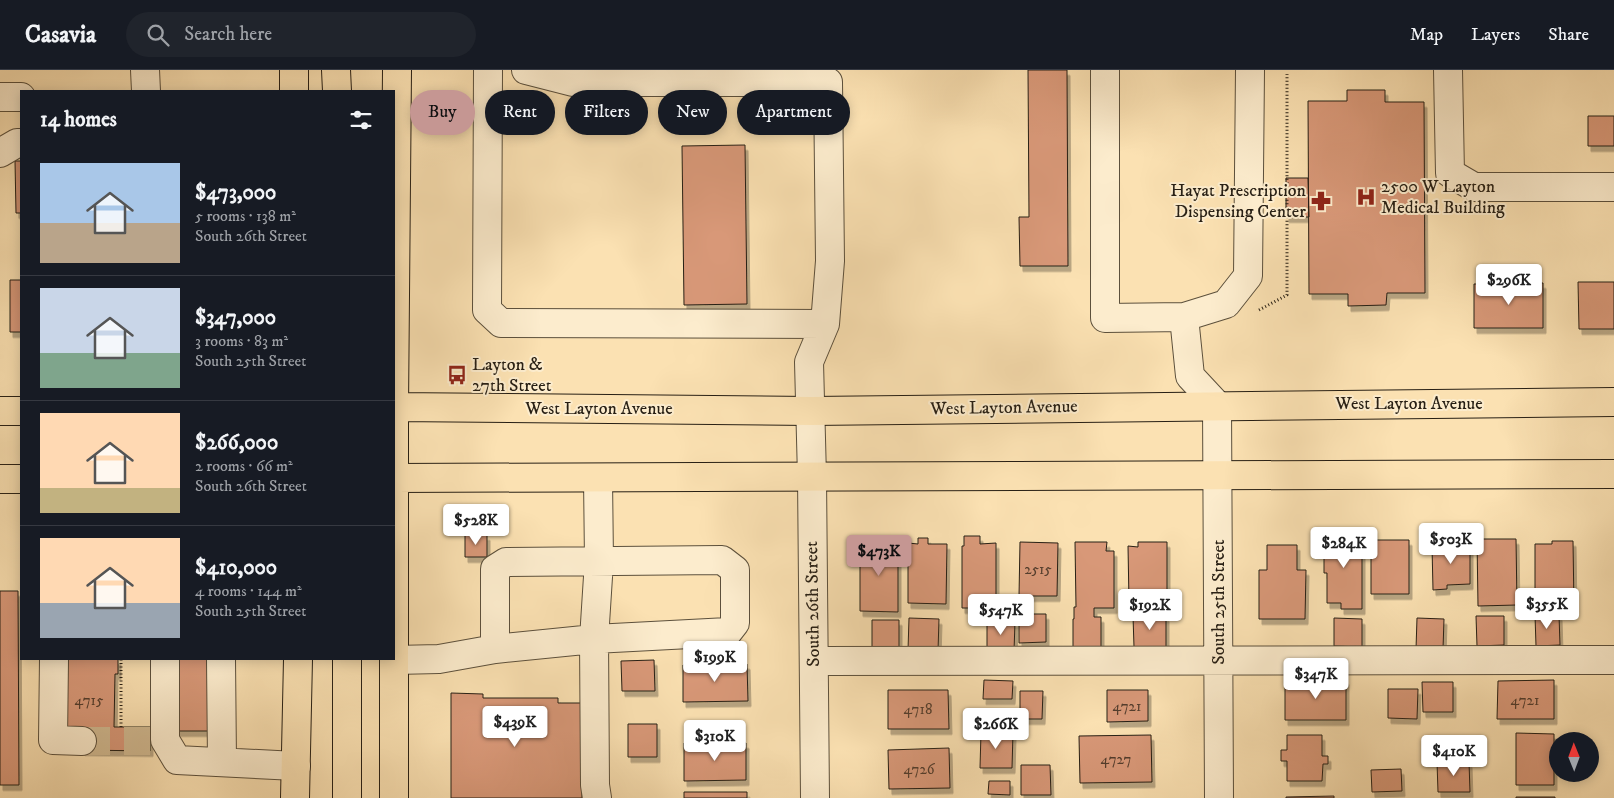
<!DOCTYPE html>
<html lang="en">
<head>
<meta charset="utf-8">
<style>
  body { margin:0; font-family:"IM FELL DW Pica",serif; background:#20242c; color:#f1f3f6; height:100vh; display:flex; flex-direction:column; font-size:19px; white-space:nowrap }
  * { box-sizing:border-box; margin:0 }
  p { font-size:16px; color:#9ea1a6 }
  .icon { flex:none; width:28px; height:28px; fill:none; stroke:currentColor; stroke-width:2; stroke-linecap:round; stroke-linejoin:round }
  .map { position:relative; flex:1; overflow:hidden }
  .sheet { position:absolute; left:20px; top:20px; width:375px; height:570px; display:flex; flex-direction:column; background:#171b24; border-radius:0px; box-shadow:0 2px 12px #0003 }
  .sheet>* { flex:none }
  .banner { position:absolute; left:410px; top:20px; width:475px; height:45px; display:flex; gap:10px }
  .needle { width:32px; rotate:359deg }
  .tools { position:absolute; left:1549px; top:662px; display:grid; gap:10px }
  .tools a { display:grid; place-items:center; width:50px; height:50px; border-radius:50%; background:#171b24; box-shadow:0 2px 12px #0003; font-size:25px }
  .price { position:absolute; translate:-50% -42px; padding:0 11px; border-radius:5px; background:#fff; color:#222; font-size:16px; line-height:32px; filter:drop-shadow(0 1px 2px #0008) }
  .price::after { content:''; position:absolute; left:50%; top:30px; width:15px; height:11px; margin-left:-8px; background:inherit; clip-path:polygon(0 0,100% 0,50% 100%) }
  .price.on { background:#c59692; color:#111 }
  ul { padding:0; list-style:none }
  li { display:flex; align-items:center; gap:15px; height:125px; padding:0 20px }
  li+li { border-top:1px solid #363941 }
  li span { display:grid; place-items:center; flex:none; width:140px; height:100px; border-radius:0px; color:#555 }
  li>.icon { margin-inline-start:auto }
  span .icon { width:60px; height:60px; fill:#fffc; stroke-width:1 }
  li b { font-size:21px }
  h2 { display:flex; justify-content:space-between; align-items:center; height:60px; padding:0 20px; font-size:21px }
  .pill { padding:0 18px; border-radius:22px; background:#171b24; box-shadow:0 2px 12px #0003; font-size:18px; line-height:45px }
  .pill.on { background:#c59692; color:#111 }
  header { display:flex; align-items:center; gap:30px; box-sizing:border-box; height:70px; padding:0 25px; background:#171b24; border-bottom:1px solid #363941 }
  header strong { font-size:24px }
  nav { display:flex; gap:28px; margin-inline-start:auto; font-size:18px }
  .search { width:350px; height:45px; background:#20242c; display:flex; align-items:center; gap:12px; box-sizing:border-box; padding:0 18px; border-radius:28px; color:#9ea1a6; font-size:19px }
  .map>svg:first-child { display:block }
</style>
</head>
<body>
<header>
<strong>Casavia</strong>
<div class="search"><svg class="icon" aria-label="search" viewBox="0 0 24 24"><circle cx="10" cy="10" r="6"/><path d="M15 15l6 6"/></svg>Search here</div>
<nav><a>Map</a><a>Layers</a><a>Share</a></nav>
</header>
<div class="map">
<svg width="1614" height="728" viewBox="0 0 1614 728">
  <defs>
    <filter id="shadow"><feDropShadow dx="3" dy="5.5" stdDeviation="0" flood-color="#0004"/></filter>
  </defs>
  <rect width="100%" height="100%" fill="#fbe1b2"/>
  <filter id="stains"><feTurbulence type="fractalNoise" baseFrequency=".004" numOctaves="4"/><feColorMatrix values="0 0 0 0 .2 0 0 0 0 .09 0 0 0 0 .02 0 0 0 .5 -.17"/></filter>
  <radialGradient id="worn" r=".72"><stop offset=".6" stop-color="#630" stop-opacity="0"/><stop offset="1" stop-color="#630" stop-opacity=".3"/></radialGradient>
  <path fill="#d89878" stroke="#271f14" filter="url(#shadow)" d="M1028 0H1067L1068 196H1020L1019 147H1029Z
    M1347 20H1385V32H1424L1425 223H1387L1386 235 1348 236V224H1309L1308 31H1347Z
    M1588 46H1614V76H1588Z
    M745 75 747 234 684 235 682 76Z
    M15 91H21V143H16Z
    M1286 108H1308L1309 147H1286Z
    M10 210H21V262H10Z
    M1578 212H1614V259H1579Z
    M1543 213V258H1474V214Z
    M1343 460H1362V539H1341V533H1327V503H1324V466H1343Z
    M465 465H487V487H465Z
    M964 466H980V474L996 473V538H962V476H964Z
    M918 468H928V474H947L946 534 908 533V473L918 474Z
    M1477 469H1516L1517 535 1478 536Z
    M1371 470H1409V524H1371Z
    M860 471H882V473H898V542L860 541Z
    M1445 471H1463V475H1470V514L1447 515V519L1433 520 1432 476H1445Z
    M1552 471H1573L1574 538H1535V474H1552Z
    M1020 472 1058 473 1057 526H1019Z
    M1075 472H1107L1106 481H1114V538H1094V547H1101V579H1073V549H1074V537H1076Z
    M1138 472H1167V532H1129L1128 476 1138 477Z
    M1267 475H1297V500H1306L1305 549H1259V500H1267Z
    M0 521H18L19 715H0Z
    M1019 544H1046V572L1019 573Z
    M1535 545H1559L1560 575 1536 576Z
    M1133 546H1166V577H1134Z
    M1476 546H1504V575L1477 576Z
    M909 548 939 549 938 581 908 580Z
    M1334 548 1362 549V577L1334 576Z
    M1417 548 1444 549 1443 579H1416Z
    M872 550H899V579H872Z
    M987 552H1015L1014 581H987Z
    M64 589H118V604H115L114 657H150V681L82 680 64 660Z
    M177 589H209V661H176Z
    M654 590 655 621H622L621 591Z
    M747 594 748 631 683 632V595Z
    M1285 609H1346V650H1285Z
    M984 610 1013 611 1012 629H983Z
    M1554 610V649H1497L1498 611Z
    M1422 612H1453V642H1423Z
    M1388 619H1418L1417 649 1388 648Z
    M888 620H948L949 659H888Z
    M1107 620H1148V651L1107 652Z
    M1020 621H1043L1042 649H1020Z
    M451 623 483 624V628H558V633H582V728H451Z
    M628 654H657V687H628Z
    M981 663H1013L1012 698H980Z
    M1516 663 1554 664V715H1516Z
    M1151 665 1152 712 1080 713 1079 666Z
    M1287 665H1322V686H1328V694H1323L1322 711H1287V691H1281V680H1287Z
    M684 673H746V710L684 711Z
    M949 678 950 718 889 719 888 680Z
    M1437 692H1469L1470 722H1438Z
    M1021 695H1050L1051 725H1021Z
    M1401 699 1402 721 1372 722 1371 700Z
    M989 711H1010V725L988 724Z
    M684 722H747V728H684Z
    M1334 726V728H1286V727Z
    M1516 727H1555V728H1516Z"/>
  <g fill="none" stroke-linecap="round" stroke-linejoin="round">
    <path stroke="#d1ba92" stroke-width="28" stroke-dasharray="28 14" stroke-linecap="butt" d="M82 671H150"/>
    <defs>
      <path id="minor" d="M145 0 146 21
        M488 0 487 240 501 253 825 254 809 292 812 407 815 728
        M526 0 573 12H828L830 191 825 254
        M1105 0V248L1184 247 1190 306 1217 335 1219 728
        M1448 0 1450 103 1474 117H1614
        M0 27H21
        M0 83 17 73H21
        M1184 247 1226 234 1248 206 1250 0
        M495 579 594 569 595 715 597 728
        M54 589 53 670 82 671
        M165 589V670L177 690 296 696
        M221 589 222 692
        M395 590 439 589 495 579V499L506 492 722 490 735 500V553L728 562 594 569 599 491 598 408
        M814 591 1614 590"/>
      <path id="major" d="M294 0V21
        M336 0 337 21
        M394 337 811 341 1614 332
        M0 341H21
        M394 408 1614 404
        M0 409H21
        M347 589V728
        M295 728 298 589
        M394 728V337L397 0"/>
    </defs>
    <use href="#minor" stroke="#5c503c" stroke-width="30"/>
    <use href="#major" stroke="#271f14" stroke-width="30"/>
    <path stroke="#271f14" stroke-width="3" stroke-dasharray="1 2.5" stroke-linecap="butt" d="M1259 240 1287 225V4
      M121 657V589"/>
    <use href="#minor" stroke="#fceccd" stroke-width="28"/>
    <use href="#major" stroke="#fbe1b2" stroke-width="28"/>
  </g>
  <defs>
    <symbol id="hospital-bare" viewBox="-9 -9 18 18"><path d="M-5-5h3v3.5h4V-5h3V5h-3V1.5h-4V5h-3Z" fill="#8f2418" stroke="#fceccd" stroke-width="2.5" paint-order="stroke"/></symbol>
    <symbol id="pharmacy-bare" viewBox="-9 -9 18 18"><path d="M-2-6h4v4h4v4h-4v4h-4v-4h-4v-4h4Z" fill="#8f2418" stroke="#fceccd" stroke-width="2.5" paint-order="stroke"/></symbol>
    <symbol id="bus-bare" viewBox="-9 -9 18 18"><path d="M-5-6H5V4H4V6H2V4H-2V6H-4V4H-5ZM-3.5-4V0h7V-4ZM-3.5 1.2v1.5H-2V1.2ZM2 1.2v1.5H3.5V1.2Z" fill="#8f2418" stroke="#fceccd" stroke-width="2.5" paint-order="stroke"/></symbol>
  </defs>
  <g fill-rule="evenodd">
    <use href="#hospital-bare" x="1352" y="113" width="28" height="28"/>
    <use href="#pharmacy-bare" x="1307" y="117" width="28" height="28"/>
    <use href="#bus-bare" x="443" y="291" width="28" height="28"/>
  </g>
  <g text-anchor="middle" dominant-baseline="central" stroke-width="4" stroke-linejoin="round" paint-order="stroke">
    <g font-size="15" fill="#533d2d">
      <text x="1038" y="499">2515</text>
      <text x="89" y="630">4715</text>
      <text x="1525" y="630">4721</text>
      <text x="1127" y="636">4721</text>
      <text x="918" y="639">4718</text>
      <text x="1116" y="689">4727</text>
      <text x="919" y="699">4726</text>
    </g>
    <g font-size="18" fill="#271f14" stroke="#fceccd" text-anchor="start">
      <text x="1381" y="117">2500 W Layton<tspan x="1381" dy="21">Medical Building</tspan></text>
      <text x="1306" y="121" text-anchor="end">Hayat Prescription<tspan x="1306" dy="21">Dispensing Center</tspan></text>
      <text x="472" y="295">Layton &amp;<tspan x="472" dy="21">27th Street</tspan></text>
    </g>
    <g font-size="18" fill="#271f14" stroke="#fceccd">
      <text x="1409" y="334">West Layton Avenue</text>
      <text transform="translate(1004 338) rotate(-1)">West Layton Avenue</text>
      <text x="599" y="339">West Layton Avenue</text>
      <text transform="translate(1219 532) rotate(-90)">South 25th Street</text>
      <text transform="translate(813 534) rotate(-91)">South 26th Street</text>
    </g>
  </g>
  <rect width="100%" height="100%" filter="url(#stains)"/>
  <rect width="100%" height="100%" fill="url(#worn)"/>
</svg>
<div class="tools">
<a><svg class="needle" viewBox="-14 -14 28 28"><path d="M0-13l5 13h-10z" fill="#e53935"/><path d="M0 13l5-13h-10z" fill="#9ea1a6"/></svg></a>
</div>
<b class="price" style="left:1509px;top:236px">$296K</b>
<b class="price" style="left:476px;top:476px">$528K</b>
<b class="price" style="left:1451px;top:495px">$503K</b>
<b class="price" style="left:1344px;top:499px">$284K</b>
<b class="price on" style="left:879px;top:507px">$473K</b>
<b class="price" style="left:1547px;top:560px">$355K</b>
<b class="price" style="left:1150px;top:561px">$192K</b>
<b class="price" style="left:1001px;top:566px">$547K</b>
<b class="price" style="left:715px;top:613px">$199K</b>
<b class="price" style="left:1316px;top:630px">$347K</b>
<b class="price" style="left:515px;top:678px">$439K</b>
<b class="price" style="left:996px;top:680px">$266K</b>
<b class="price" style="left:715px;top:692px">$310K</b>
<b class="price" style="left:1454px;top:707px">$410K</b>
<div class="banner">
<a class="pill on">Buy</a>
<a class="pill">Rent</a>
<a class="pill">Filters</a>
<a class="pill">New</a>
<a class="pill">Apartment</a>
</div>
<section class="sheet">
<h2>14 homes<svg class="icon" aria-label="filters" viewBox="0 0 24 24"><path d="M4 7h16M4 17h16"/><circle cx="9" cy="7" r="2"/><circle cx="15" cy="17" r="2"/></svg></h2>
<ul>
<li><span style="background:linear-gradient(#a9c7e8 60%,#b9a48a 0)"><svg class="icon" aria-label="home" viewBox="0 0 24 24"><path d="M3 11l9-7 9 7M6 9v11h12V9"/></svg></span><div><b>$473,000</b><p>5 rooms · 138 m²</p><p>South 26th Street</p></div></li>
<li><span style="background:linear-gradient(#c9d6e8 65%,#7fa58c 0)"><svg class="icon" aria-label="home" viewBox="0 0 24 24"><path d="M3 11l9-7 9 7M6 9v11h12V9"/></svg></span><div><b>$347,000</b><p>3 rooms · 83 m²</p><p>South 25th Street</p></div></li>
<li><span style="background:linear-gradient(#ffd9b3 75%,#c2b280 0)"><svg class="icon" aria-label="home" viewBox="0 0 24 24"><path d="M3 11l9-7 9 7M6 9v11h12V9"/></svg></span><div><b>$266,000</b><p>2 rooms · 66 m²</p><p>South 26th Street</p></div></li>
<li><span style="background:linear-gradient(#ffd9b3 65%,#9aa5b1 0)"><svg class="icon" aria-label="home" viewBox="0 0 24 24"><path d="M3 11l9-7 9 7M6 9v11h12V9"/></svg></span><div><b>$410,000</b><p>4 rooms · 144 m²</p><p>South 25th Street</p></div></li>
</ul>
</section>
</div>
</body>
</html>
